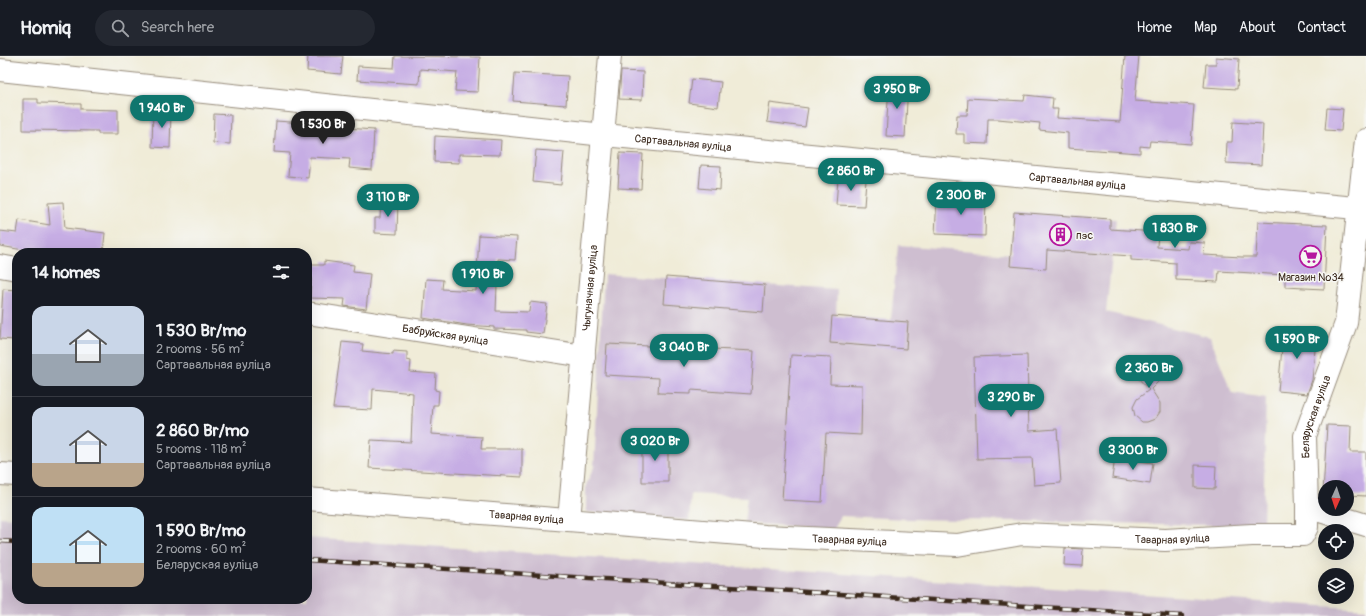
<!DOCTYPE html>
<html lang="en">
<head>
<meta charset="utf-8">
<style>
  body { margin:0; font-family:Pangolin,sans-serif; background:#242831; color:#f1f3f6; height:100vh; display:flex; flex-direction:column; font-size:15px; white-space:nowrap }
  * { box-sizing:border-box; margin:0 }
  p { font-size:13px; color:#9ea1a6 }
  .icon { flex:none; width:22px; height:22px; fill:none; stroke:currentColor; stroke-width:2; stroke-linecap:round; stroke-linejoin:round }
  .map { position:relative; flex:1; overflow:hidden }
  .sheet { position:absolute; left:12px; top:192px; width:300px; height:356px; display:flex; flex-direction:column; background:#171b24; border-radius:16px; box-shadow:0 4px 16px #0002 }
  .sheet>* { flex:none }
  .needle { width:26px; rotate:183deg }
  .controls { position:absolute; left:1318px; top:424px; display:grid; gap:8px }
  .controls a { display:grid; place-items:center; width:36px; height:36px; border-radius:50%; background:#171b24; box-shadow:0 4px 16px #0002; font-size:20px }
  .price { position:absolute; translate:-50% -34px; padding:0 9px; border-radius:14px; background:#0f766e; color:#fff; font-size:13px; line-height:26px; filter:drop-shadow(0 1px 2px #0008) }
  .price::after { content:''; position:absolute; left:50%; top:24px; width:12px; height:9px; margin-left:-6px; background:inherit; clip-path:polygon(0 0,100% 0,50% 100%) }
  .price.active { background:#222; color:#fff }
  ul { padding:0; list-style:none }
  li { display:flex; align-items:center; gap:12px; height:100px; padding:0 20px }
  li+li { border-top:1px solid #363941 }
  li span { display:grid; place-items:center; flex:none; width:112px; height:80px; border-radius:12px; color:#555 }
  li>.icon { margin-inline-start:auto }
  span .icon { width:48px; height:48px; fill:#fffc; stroke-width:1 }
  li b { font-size:17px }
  h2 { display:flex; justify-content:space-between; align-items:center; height:48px; padding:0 20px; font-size:17px }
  header { display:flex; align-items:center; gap:24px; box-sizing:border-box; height:56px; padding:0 20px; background:#171b24; border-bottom:1px solid #363941 }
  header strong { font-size:19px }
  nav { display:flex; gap:22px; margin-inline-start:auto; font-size:14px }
  .search { width:280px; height:36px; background:#242831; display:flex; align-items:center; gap:10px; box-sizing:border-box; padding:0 14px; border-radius:22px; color:#9ea1a6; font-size:15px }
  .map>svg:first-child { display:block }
</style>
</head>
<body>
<header>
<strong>Homiq</strong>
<div class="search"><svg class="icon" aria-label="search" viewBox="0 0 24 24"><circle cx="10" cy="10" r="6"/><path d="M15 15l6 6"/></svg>Search here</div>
<nav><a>Home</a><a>Map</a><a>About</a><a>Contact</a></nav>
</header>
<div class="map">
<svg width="1366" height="560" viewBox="0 0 1366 560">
  <rect width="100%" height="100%" fill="#f6f6f2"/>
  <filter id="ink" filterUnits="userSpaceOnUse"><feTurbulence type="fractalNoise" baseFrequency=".025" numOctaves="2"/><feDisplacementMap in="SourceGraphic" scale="8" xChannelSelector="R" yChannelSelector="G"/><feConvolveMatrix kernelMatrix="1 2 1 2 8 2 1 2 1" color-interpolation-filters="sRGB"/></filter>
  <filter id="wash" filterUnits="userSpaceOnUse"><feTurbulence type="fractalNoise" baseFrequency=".012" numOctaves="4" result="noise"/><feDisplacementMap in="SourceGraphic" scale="16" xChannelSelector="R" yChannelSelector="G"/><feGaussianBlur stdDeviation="0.9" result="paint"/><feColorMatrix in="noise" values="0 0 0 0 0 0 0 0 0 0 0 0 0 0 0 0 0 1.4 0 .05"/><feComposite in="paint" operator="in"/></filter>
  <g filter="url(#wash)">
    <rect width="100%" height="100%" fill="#f0ecd8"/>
    <path fill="#cebed0" d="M1014 156 1116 163 1106 256 1210 281 1232 337 1266 342 1263 470 909 463 841 460 834 473 744 467 747 441 691 438 689 464 586 456V429L594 411 604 218 837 234 836 260 891 264 898 189 1011 198Z
      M0 461 17 462V543H307V482L1366 553V560H0Z"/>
    <g id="blocks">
      <path fill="#c6ade4" d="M308 0H343L341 18 307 15Z
        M395 0 480 1 478 36 455 35 457 16 420 13 419 28 357 24 358 10 394 12Z
        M1125 0H1139L1135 45 1194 49 1191 88 1150 85 1149 91 1140 90V97L1068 92V77L1039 74 1040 67 998 63H988L987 88 964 87V78H956L957 59H967L968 42 1024 45 1025 39 1053 42 1052 53H1058L1057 62 1120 66Z
        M1216 1 1239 3 1237 33 1204 31 1206 8H1216Z
        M621 15 643 16 642 44 619 43Z
        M515 17 568 20 566 49 513 45Z
        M692 23 721 26 718 51 689 47Z
        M889 27 908 28 905 81 886 80Z
        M23 43H38V47L81 48V53L118 54V78H98V75L23 74Z
        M770 47 808 52 805 71 767 66Z
        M1327 52 1343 53 1341 75 1325 74Z
        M153 54H171L170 92 152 91Z
        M214 58 231 59 230 88 213 87Z
        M276 65 333 69V71L374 74 372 114 349 112 350 103 310 101 308 122 288 120 290 97 274 96Z
        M1233 66 1263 68 1261 109 1226 107 1227 86H1232Z
        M435 80 501 84 500 99 459 98V107L434 106Z
        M536 94 564 96 561 129 533 126Z
        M620 97 643 98 641 133 618 132Z
        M701 109 721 110 720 134 699 132Z
        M838 123 866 124 864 150 836 149Z
        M937 141 986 142 985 180 935 178Z
        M381 145H398L397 178 375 177V162H380Z
        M63 146 65 172 105 177 103 197H41L0 190V175L17 177 19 164 50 169 48 147Z
        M1014 156 1110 163V173L1158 176 1157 191 1188 193 1189 186 1205 187 1204 199 1242 201H1256L1258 166 1327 169 1324 233 1285 231V219L1219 215 1218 226 1176 224V207L1131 204V200L1047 194 1046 213 1010 210Z
        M479 179 517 181 515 204 498 203 496 255 529 256 530 246 547 248 543 278 526 276V274L494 273V271L467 269 423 262 426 223 443 224 442 233 476 235Z
        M324 205 354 209 353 216 370 218 366 253 344 250 345 243 310 242 312 209H324Z
        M666 221 765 229 763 256 664 248Z
        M3 233 17 234V266L15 284 0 283Z
        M832 260 908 266 906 293 830 287Z
        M1284 271 1317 274 1312 324 1307 338 1278 335Z
        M342 286 363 288 362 295 393 298V295L407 296V304L411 305 410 316 436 318 435 334 439 335 438 349H433L431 378 482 381 481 393H522V421L369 412 371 384 411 386 413 337 373 333 372 354 333 352Z
        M607 288 754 295 751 338 691 334V338L658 337 659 322 605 319Z
        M791 299 831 301 830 328 862 329 861 379 826 377 822 446 782 444Z
        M1027 299 1029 375 1057 373 1061 427 1034 429 1032 402 977 403 974 301Z
        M1148 301H1152L1160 305 1164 313 1162 322 1151 333 1160 347V356L1155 363 1147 366H1142L1135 360 1133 351 1137 343 1149 334 1138 322 1136 313 1140 305Z
        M1327 369 1351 370 1350 396H1366V440L1347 439V431H1325V437H1323Z
        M668 386V426H642V387Z
        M1115 402 1153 407 1150 428 1112 422Z
        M1195 409 1216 410 1215 433 1195 432Z
        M1065 492 1083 493 1082 510 1064 509Z"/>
    </g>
  </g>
  <g filter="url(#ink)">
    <use href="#blocks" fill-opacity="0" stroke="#968b7b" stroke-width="1"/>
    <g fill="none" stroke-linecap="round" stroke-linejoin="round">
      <defs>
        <g id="minor">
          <path id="s1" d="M0 14 604 79 1366 153"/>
          <path d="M0 210 17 213"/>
          <path id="s2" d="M307 257 584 300"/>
          <path d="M0 418 17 419"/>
          <path id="s3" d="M307 443 765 480 957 489 1022 478 1165 484 1252 479H1303L1307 471V451L1366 469"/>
          <path id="s4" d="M1307 451 1305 380 1346 267 1366 84"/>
          <path id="s5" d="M569 464 610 0"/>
        </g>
      </defs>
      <use href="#minor" stroke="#968b7b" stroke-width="24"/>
      <use href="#minor" stroke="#fff" stroke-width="22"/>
      <defs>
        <path id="rail" d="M0 485 17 486
          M307 504 1182 560"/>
      </defs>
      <use href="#rail" stroke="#3b2a1e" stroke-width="4.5"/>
      <use href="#rail" stroke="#f6f6f2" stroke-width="3" stroke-dasharray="9" stroke-linecap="butt"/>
    </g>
  </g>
  <defs>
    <symbol id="building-ring" viewBox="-11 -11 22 22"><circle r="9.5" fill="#f6f6f2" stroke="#b5179e" stroke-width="1.5"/><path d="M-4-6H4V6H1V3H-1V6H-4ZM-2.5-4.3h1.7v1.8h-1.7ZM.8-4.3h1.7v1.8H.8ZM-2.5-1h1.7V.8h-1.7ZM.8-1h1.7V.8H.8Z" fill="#b5179e"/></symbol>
    <symbol id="supermarket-ring" viewBox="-11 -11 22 22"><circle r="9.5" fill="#f6f6f2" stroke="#b5179e" stroke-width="1.5"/><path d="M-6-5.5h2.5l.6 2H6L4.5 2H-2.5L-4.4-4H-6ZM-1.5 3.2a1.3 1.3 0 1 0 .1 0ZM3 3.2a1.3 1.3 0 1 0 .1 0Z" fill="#b5179e"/></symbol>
  </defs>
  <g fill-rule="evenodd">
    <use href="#building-ring" x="1048" y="166" width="25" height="25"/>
    <use href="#supermarket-ring" x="1298" y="188" width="25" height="25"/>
  </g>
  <g text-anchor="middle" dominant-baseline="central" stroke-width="3" stroke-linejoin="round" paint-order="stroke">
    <g font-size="11" fill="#3b2a1e" stroke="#f6f6f2">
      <text stroke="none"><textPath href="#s1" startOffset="687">Сартавальная вуліца</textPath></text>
      <text stroke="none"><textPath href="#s1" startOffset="1083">Сартавальная вуліца</textPath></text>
      <text stroke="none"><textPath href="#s5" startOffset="233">Чыгуначная вуліца</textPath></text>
      <text stroke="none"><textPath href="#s2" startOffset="140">Бабруйская вуліца</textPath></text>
      <text stroke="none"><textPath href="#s4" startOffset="92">Беларуская вуліца</textPath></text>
      <text stroke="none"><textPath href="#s3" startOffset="220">Таварная вуліца</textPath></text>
      <text stroke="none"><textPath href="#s3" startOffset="868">Таварная вуліца</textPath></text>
      <text stroke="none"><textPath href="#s3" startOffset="544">Таварная вуліца</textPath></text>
    </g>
    <g font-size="11" fill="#3b2a1e" stroke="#f6f6f2" text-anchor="start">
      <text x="1076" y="179">пэс</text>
      <text x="1311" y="221" text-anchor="middle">Магазин №34</text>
    </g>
  </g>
</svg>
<div class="controls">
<a><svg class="needle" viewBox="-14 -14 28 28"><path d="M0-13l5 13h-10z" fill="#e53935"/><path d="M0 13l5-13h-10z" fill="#9ea1a6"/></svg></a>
<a><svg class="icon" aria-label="locate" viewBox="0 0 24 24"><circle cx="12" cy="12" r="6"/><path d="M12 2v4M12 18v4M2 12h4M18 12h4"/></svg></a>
<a><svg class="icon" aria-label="layers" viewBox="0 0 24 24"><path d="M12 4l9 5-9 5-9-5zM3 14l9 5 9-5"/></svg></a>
</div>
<b class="price" style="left:897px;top:54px">3 950 Br</b>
<b class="price" style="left:162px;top:73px">1 940 Br</b>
<b class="price active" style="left:323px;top:89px">1 530 Br</b>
<b class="price" style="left:851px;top:136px">2 860 Br</b>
<b class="price" style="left:961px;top:160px">2 300 Br</b>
<b class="price" style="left:388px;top:162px">3 110 Br</b>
<b class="price" style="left:1175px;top:193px">1 830 Br</b>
<b class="price" style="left:483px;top:239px">1 910 Br</b>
<b class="price" style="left:1297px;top:304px">1 590 Br</b>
<b class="price" style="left:684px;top:312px">3 040 Br</b>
<b class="price" style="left:1149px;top:333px">2 360 Br</b>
<b class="price" style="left:1011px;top:362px">3 290 Br</b>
<b class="price" style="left:655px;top:406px">3 020 Br</b>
<b class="price" style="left:1133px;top:415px">3 300 Br</b>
<section class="sheet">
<h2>14 homes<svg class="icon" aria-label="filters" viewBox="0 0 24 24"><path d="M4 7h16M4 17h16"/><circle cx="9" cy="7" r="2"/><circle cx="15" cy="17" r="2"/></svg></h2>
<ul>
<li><span style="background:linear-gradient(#c9d6e8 60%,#9aa5b1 0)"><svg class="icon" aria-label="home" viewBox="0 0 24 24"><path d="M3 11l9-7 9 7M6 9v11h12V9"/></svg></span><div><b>1 530 Br/mo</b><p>2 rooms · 56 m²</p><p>Сартавальная вуліца</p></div></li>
<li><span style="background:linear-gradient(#c9d6e8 70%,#b9a48a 0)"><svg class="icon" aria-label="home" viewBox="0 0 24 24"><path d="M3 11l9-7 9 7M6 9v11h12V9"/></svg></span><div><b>2 860 Br/mo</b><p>5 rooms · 118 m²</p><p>Сартавальная вуліца</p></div></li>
<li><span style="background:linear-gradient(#bfe0f5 70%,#b9a48a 0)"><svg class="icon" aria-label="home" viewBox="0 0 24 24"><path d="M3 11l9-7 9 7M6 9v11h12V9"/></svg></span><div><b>1 590 Br/mo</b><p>2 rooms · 60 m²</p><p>Беларуская вуліца</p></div></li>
</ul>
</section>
</div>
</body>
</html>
